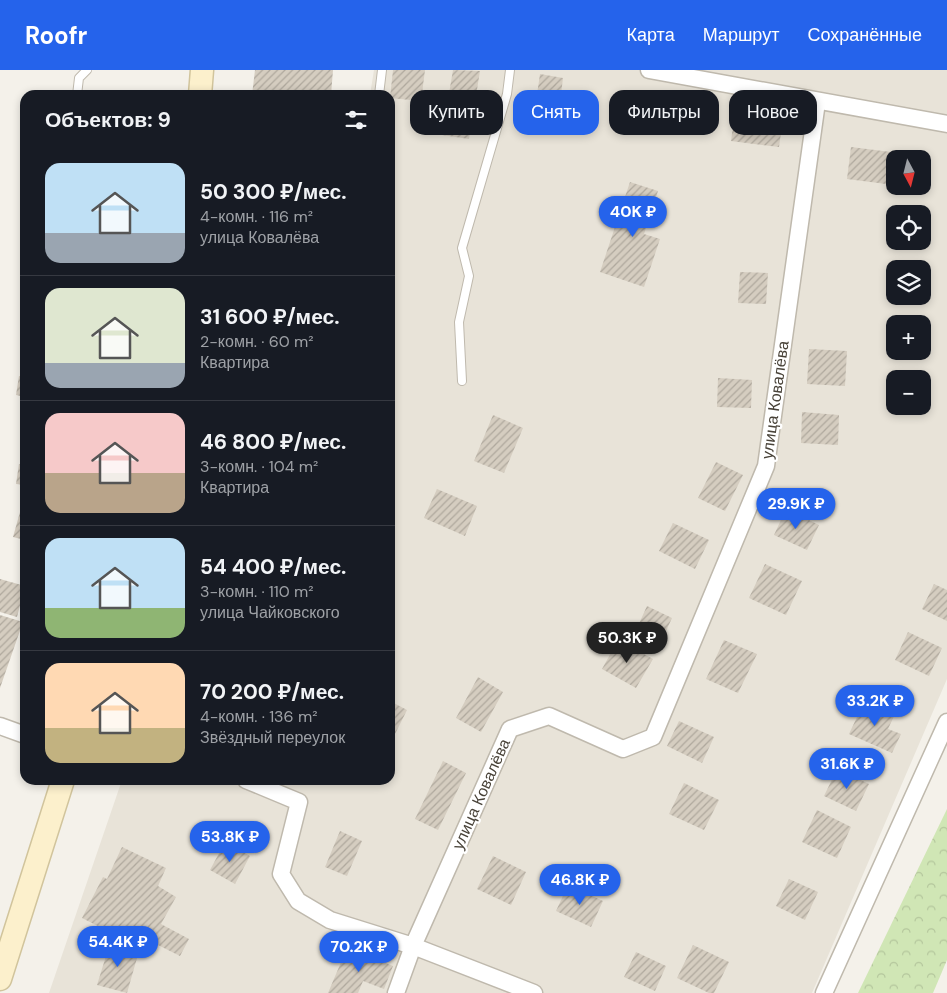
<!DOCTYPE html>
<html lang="ru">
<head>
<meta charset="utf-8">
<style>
  body { margin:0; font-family:"DM Sans",sans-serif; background:#242831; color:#f1f3f6; height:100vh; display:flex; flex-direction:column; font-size:19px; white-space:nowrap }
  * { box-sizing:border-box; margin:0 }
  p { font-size:16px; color:#9ea1a6 }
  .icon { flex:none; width:28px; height:28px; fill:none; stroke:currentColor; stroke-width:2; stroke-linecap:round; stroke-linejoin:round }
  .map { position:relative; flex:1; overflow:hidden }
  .details { position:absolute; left:20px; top:20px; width:375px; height:695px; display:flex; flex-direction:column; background:#171b24; border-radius:15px; box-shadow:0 2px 8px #0003 }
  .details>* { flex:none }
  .guide { position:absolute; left:410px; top:20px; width:461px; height:45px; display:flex; gap:10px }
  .needle { width:32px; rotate:173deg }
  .tools { position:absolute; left:886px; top:80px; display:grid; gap:10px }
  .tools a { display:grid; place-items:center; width:45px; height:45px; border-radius:10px; background:#171b24; box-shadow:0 2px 8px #0003; font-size:25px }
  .price { position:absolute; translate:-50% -42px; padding:0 11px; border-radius:18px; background:#2563eb; color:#fff; font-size:16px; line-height:32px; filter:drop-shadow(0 1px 2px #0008) }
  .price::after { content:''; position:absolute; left:50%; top:30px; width:15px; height:11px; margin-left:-8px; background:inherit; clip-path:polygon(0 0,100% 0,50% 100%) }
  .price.current { background:#222; color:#fff }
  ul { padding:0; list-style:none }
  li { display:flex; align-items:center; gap:15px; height:125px; padding:0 25px }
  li+li { border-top:1px solid #363941 }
  li span { display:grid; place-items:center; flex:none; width:140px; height:100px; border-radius:15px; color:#555 }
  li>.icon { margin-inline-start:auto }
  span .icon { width:60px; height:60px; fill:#fffc; stroke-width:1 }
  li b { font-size:21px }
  h2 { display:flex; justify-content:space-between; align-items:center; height:60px; padding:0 25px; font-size:21px }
  .tag { padding:0 18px; border-radius:15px; background:#171b24; box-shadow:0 2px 8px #0003; font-size:18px; line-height:45px }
  .tag.current { background:#2563eb; color:#fff }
  header { display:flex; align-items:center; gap:30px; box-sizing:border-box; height:70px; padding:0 25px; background:#2563eb; color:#fff }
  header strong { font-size:24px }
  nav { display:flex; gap:28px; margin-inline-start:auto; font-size:18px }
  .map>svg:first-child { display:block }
</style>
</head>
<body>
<header>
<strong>Roofr</strong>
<nav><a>Карта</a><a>Маршрут</a><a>Сохранённые</a></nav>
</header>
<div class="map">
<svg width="947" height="923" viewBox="0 0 947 923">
  <defs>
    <pattern id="park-crowns" width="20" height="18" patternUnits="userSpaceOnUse" patternTransform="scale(1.25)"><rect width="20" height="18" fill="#d0e6b5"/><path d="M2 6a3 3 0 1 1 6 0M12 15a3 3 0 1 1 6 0" fill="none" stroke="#b4c69c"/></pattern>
    <pattern id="building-hatch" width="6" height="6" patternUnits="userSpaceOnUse" patternTransform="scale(1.25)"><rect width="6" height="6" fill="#d5cdc0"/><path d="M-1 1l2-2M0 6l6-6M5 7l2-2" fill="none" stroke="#afa89d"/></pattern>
  </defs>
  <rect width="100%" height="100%" fill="#f4f1ea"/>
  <path fill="#e8e3d8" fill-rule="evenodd" d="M374 0H947V609L812 923H49L122 710H390V25H370ZM895 89H922V116H895ZM895 144H922V171H895ZM895 199H922V226H895ZM895 254H922V281H895ZM895 309H922V336H895Z"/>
  <path fill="url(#park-crowns)" d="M947 739V890L933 923H858Z"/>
  <path fill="url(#building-hatch)" d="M255 0H333L331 25H252Z
    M393 0H425L421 31 390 28Z
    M453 0 480 1 469 69 442 65Z
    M540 4 563 8 558 48 534 45Z
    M639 23 682 29 678 60 634 54Z
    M736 35 784 41 779 77 731 71Z
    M851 77 899 83 898 89H895L894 115 847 109Z
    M630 112 658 121 644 164 660 169 644 217 600 202Z
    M23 187H25V213L20 212Z
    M740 202 768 203 766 234 738 233Z
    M809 279 847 281 845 316 807 314Z
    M19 306 25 307V327L16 325Z
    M718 308 752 310 751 338 717 337Z
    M802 342 839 345 838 375 801 373Z
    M493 345 523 358 504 403 474 391Z
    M716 392 743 405 725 441 698 428Z
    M19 394 25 395V415L16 414Z
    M437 419 477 436 465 466 424 448Z
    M22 435 25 436V470L13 467Z
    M786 439 819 455 807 480 774 465Z
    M673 453 709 470 695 499 659 481Z
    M765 494 802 511 786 545 749 528Z
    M0 509 25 516 17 547 0 542Z
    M934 514 947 520V551L922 539Z
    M647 536 672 548 662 570 637 558Z
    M0 545 23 552 0 618Z
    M908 562 942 578 929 606 895 590Z
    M618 570 653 589 636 618 602 599Z
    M724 570 757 584 738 623 706 609Z
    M478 607 503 622 481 662 456 648Z
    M865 630 895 644 888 659 901 664 892 683 849 664Z
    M390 631 407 640 390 674Z
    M679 651 714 667 702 693 667 676Z
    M443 691 466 703 438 760 415 749Z
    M837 699 869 714 856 741 824 726Z
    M684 713 719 730 704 760 669 744Z
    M817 740 851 757 837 788 802 772Z
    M340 761 362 771 347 806 325 797Z
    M225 772 250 786 235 814 210 800Z
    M122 777 166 798 158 816 176 827 161 854 189 869 180 886 152 872 147 881 82 848 103 807 107 809Z
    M493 786 526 802 511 835 477 819Z
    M789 809 818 822 805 850 776 836Z
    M568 815 603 831 591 857 556 841Z
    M110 873 139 881 127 923 97 915Z
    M693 875 729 892 714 923H709L677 908Z
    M347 878 393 896 384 919 363 911 358 923H328Z
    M636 882 666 896 655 921 624 907Z"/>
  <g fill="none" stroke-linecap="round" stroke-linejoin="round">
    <defs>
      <path id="lane" d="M77 25 79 8 87 0
        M379 25 382 0
        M462 311 459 252 469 206 462 178 507 24 510 0"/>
      <path id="street" d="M649 0 947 54
        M0 656 25 665
        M246 710 299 732 281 804 298 831 330 850 413 876 534 923
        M396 923 413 876 510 659 549 646 623 679 653 667 766 396 817 32
        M824 923 947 652"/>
      <path id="secondary" d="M200 25 202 0
        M0 909 63 710"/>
    </defs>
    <use href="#lane" stroke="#bfb9ad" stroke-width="10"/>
    <use href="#street" stroke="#bfb9ad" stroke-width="19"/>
    <use href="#secondary" stroke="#d1c49c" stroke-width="25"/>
    <use href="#lane" stroke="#fff" stroke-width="8"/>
    <use href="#street" stroke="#fff" stroke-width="16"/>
    <use href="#secondary" stroke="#fcf0cc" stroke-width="22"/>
  </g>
  <g text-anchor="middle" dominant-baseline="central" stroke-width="4.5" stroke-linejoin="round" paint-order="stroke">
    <g font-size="16" fill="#484238" stroke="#fff">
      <text transform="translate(775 330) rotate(-82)">улица Ковалёва</text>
      <text transform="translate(481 724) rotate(-66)">улица Ковалёва</text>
    </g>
  </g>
</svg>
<div class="tools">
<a><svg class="needle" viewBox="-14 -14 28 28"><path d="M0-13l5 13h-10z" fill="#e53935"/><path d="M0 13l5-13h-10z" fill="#9ea1a6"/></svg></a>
<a><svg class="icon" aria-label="locate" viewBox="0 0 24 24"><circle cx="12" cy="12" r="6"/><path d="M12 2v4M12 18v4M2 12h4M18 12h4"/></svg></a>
<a><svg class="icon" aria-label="layers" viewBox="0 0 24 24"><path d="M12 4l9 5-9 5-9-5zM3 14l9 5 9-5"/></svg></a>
<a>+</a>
<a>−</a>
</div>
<b class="price" style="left:633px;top:168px">40K ₽</b>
<b class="price" style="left:796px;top:460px">29.9K ₽</b>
<b class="price current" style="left:627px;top:594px">50.3K ₽</b>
<b class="price" style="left:875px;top:657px">33.2K ₽</b>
<b class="price" style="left:847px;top:720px">31.6K ₽</b>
<b class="price" style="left:230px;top:793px">53.8K ₽</b>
<b class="price" style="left:580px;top:836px">46.8K ₽</b>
<b class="price" style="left:118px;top:898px">54.4K ₽</b>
<b class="price" style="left:359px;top:903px">70.2K ₽</b>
<div class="guide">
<a class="tag">Купить</a>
<a class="tag current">Снять</a>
<a class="tag">Фильтры</a>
<a class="tag">Новое</a>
</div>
<section class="details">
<h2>Объектов: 9<svg class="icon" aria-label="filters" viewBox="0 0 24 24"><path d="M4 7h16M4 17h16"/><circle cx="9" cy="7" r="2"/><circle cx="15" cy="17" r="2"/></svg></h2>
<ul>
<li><span style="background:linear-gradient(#bfe0f5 70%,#9aa5b1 0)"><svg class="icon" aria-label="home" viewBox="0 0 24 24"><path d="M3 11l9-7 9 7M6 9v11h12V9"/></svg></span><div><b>50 300 ₽/мес.</b><p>4-комн. · 116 m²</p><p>улица Ковалёва</p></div></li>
<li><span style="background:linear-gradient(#dfe7d0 75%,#9aa5b1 0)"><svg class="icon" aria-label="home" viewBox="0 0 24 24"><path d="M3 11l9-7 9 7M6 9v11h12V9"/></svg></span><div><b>31 600 ₽/мес.</b><p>2-комн. · 60 m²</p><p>Квартира</p></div></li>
<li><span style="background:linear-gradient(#f6c9c9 60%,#b9a48a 0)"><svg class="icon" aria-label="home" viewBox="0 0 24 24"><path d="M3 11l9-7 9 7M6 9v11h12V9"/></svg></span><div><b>46 800 ₽/мес.</b><p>3-комн. · 104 m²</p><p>Квартира</p></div></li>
<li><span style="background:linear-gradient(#bfe0f5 70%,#8fb573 0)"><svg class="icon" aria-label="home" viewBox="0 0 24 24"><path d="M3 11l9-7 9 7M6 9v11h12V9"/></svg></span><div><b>54 400 ₽/мес.</b><p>3-комн. · 110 m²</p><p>улица Чайковского</p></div></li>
<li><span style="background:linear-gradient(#ffd9b3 65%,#c2b280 0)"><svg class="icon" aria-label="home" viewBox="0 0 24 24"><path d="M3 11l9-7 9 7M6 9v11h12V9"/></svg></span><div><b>70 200 ₽/мес.</b><p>4-комн. · 136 m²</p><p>Звёздный переулок</p></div></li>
</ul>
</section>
</div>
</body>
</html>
